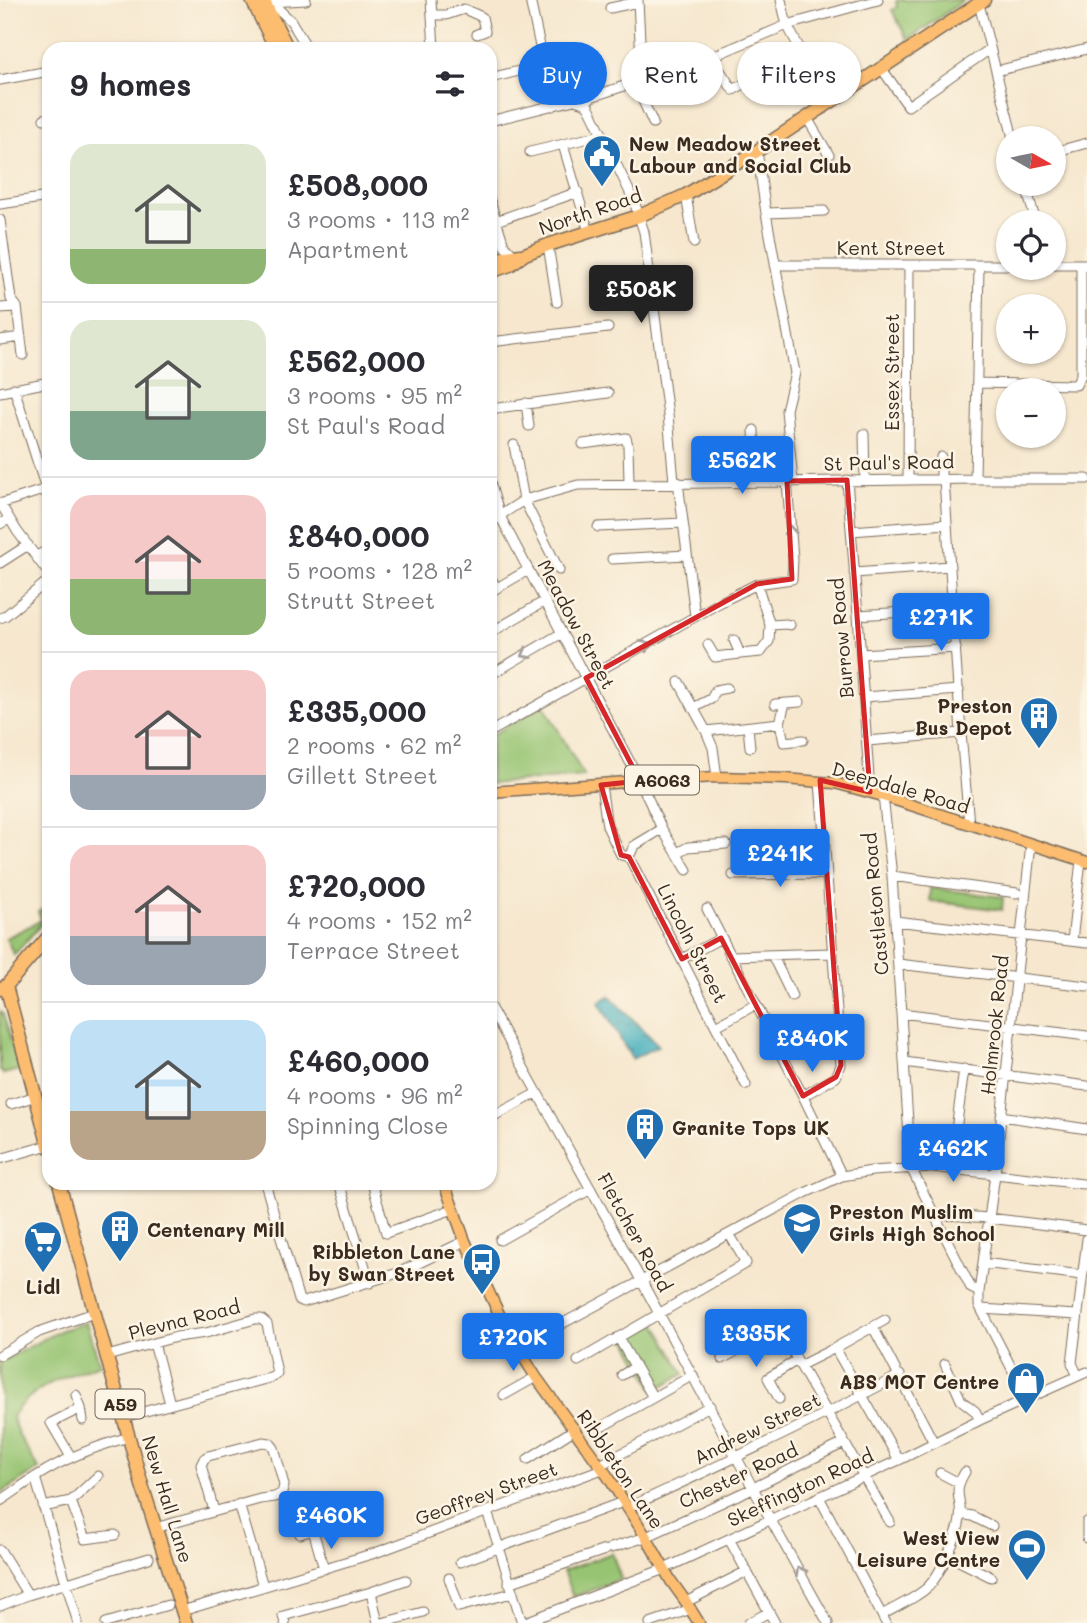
<!DOCTYPE html>
<html lang="en">
<head>
<meta charset="utf-8">
<style>
  body { margin:0; font-family:Mali,sans-serif; background:#f2f2f3; color:#2b2b33; height:100vh; display:flex; flex-direction:column; font-size:26px; white-space:nowrap }
  * { box-sizing:border-box; margin:0 }
  p { font-size:23px; color:#7c7c81 }
  .icon { flex:none; width:38px; height:38px; fill:none; stroke:currentColor; stroke-width:2; stroke-linecap:round; stroke-linejoin:round }
  .map { position:relative; flex:1; overflow:hidden }
  .panel { position:absolute; left:42px; top:42px; width:455px; height:1148px; display:flex; flex-direction:column; background:#fff; border-radius:21px; box-shadow:0 2px 5px #0004 }
  .panel>* { flex:none }
  .top-card { position:absolute; left:518px; top:42px; width:464px; height:63px; display:flex; gap:14px }
  .needle { width:46px; rotate:99deg }
  .fabs { position:absolute; left:996px; top:126px; display:grid; gap:14px }
  .fabs a { display:grid; place-items:center; width:70px; height:70px; border-radius:50%; background:#fff; box-shadow:0 2px 5px #0004; font-size:35px }
  .price { position:absolute; translate:-50% -60px; padding:0 16px; border-radius:7px; background:#1a73e8; color:#fff; font-size:23px; line-height:46px; filter:drop-shadow(0 2px 4px #0008) }
  .price::after { content:''; position:absolute; left:50%; top:42px; width:21px; height:16px; margin-left:-10px; background:inherit; clip-path:polygon(0 0,100% 0,50% 100%) }
  .price.current { background:#222; color:#fff }
  ul { padding:0; list-style:none }
  li { display:flex; align-items:center; gap:21px; height:175px; padding:0 28px }
  li+li { border-top:2px solid #e1e1e2 }
  li span { display:grid; place-items:center; flex:none; width:196px; height:140px; border-radius:21px; color:#555 }
  li>.icon { margin-inline-start:auto }
  span .icon { width:84px; height:84px; fill:#fffc; stroke-width:1 }
  li b { font-size:30px }
  h2 { display:flex; justify-content:space-between; align-items:center; height:84px; padding:0 28px; font-size:30px }
  .chip { padding:0 24px; border-radius:32px; background:#fff; box-shadow:0 2px 5px #0004; font-size:24px; line-height:63px }
  .chip.current { background:#1a73e8; color:#fff }
  .map>svg:first-child { display:block }
</style>
</head>
<body>
<div class="map">
<svg width="1087" height="1623" viewBox="0 0 1087 1623">
  <defs>
    <pattern id="water-ripples" width="26" height="14" patternUnits="userSpaceOnUse" patternTransform="scale(1.75)"><rect width="26" height="14" fill="#3dacbb"/><path d="M2 4q2-2 4 0t4 0M15 11q2-2 4 0t4 0" fill="none" stroke="#348c97"/></pattern>
  </defs>
  <rect width="100%" height="100%" fill="#fcf5e5"/>
  <filter id="ink" filterUnits="userSpaceOnUse"><feTurbulence type="fractalNoise" baseFrequency=".0143" numOctaves="2"/><feDisplacementMap in="SourceGraphic" scale="14" xChannelSelector="R" yChannelSelector="G"/><feConvolveMatrix kernelMatrix="1 2 1 2 8 2 1 2 1" color-interpolation-filters="sRGB"/></filter>
  <filter id="wash" filterUnits="userSpaceOnUse"><feTurbulence type="fractalNoise" baseFrequency=".00686" numOctaves="4" result="noise"/><feDisplacementMap in="SourceGraphic" scale="28" xChannelSelector="R" yChannelSelector="G"/><feGaussianBlur stdDeviation="1.57" result="paint"/><feColorMatrix in="noise" values="0 0 0 0 0 0 0 0 0 0 0 0 0 0 0 0 0 1.4 0 .05"/><feComposite in="paint" operator="in"/></filter>
  <g filter="url(#wash)">
    <rect width="100%" height="100%" fill="#f6e7ce"/>
    <path fill="#97c472" stroke="#697748" stroke-width="2" d="M900 0H964L908 40 892 10 897 7 896 1Z
      M544 705 584 776 490 784V736Z
      M930 888 1003 897 1002 910 930 901Z
      M49 906V915L14 955 6 938 40 921 41 919 38 911Z
      M0 1011 3 1014 19 1070 3 1074 0 1070Z
      M86 1323 100 1364C66 1376 33 1385 12 1416L18 1434 39 1469 0 1494V1362L61 1330Z
      M656 1323 684 1374 654 1390 626 1339Z
      M612 1553 621 1579 573 1597 563 1571Z"/>
    <path fill="url(#water-ripples)" stroke="#3c6b6c" stroke-width="2" d="M610 996 658 1045V1046L632 1059 599 1002Z"/>
  </g>
  <g filter="url(#ink)">
    <g fill="none" stroke-linecap="round" stroke-linejoin="round">
      <defs>
        <path id="minor" d="M431 0 434 49
          M530 0 553 106
          M638 0 642 81
          M781 0 787 25 807 62
          M270 2 306 0
          M271 2 291 21 308 49
          M979 4 1013 138
          M610 8 638 2
          M432 15H446L464 9 482 17 485 31 477 34
          M711 57 733 90 758 76
          M882 69 908 106 990 49
          M996 71 1087 49
          M490 78 544 65
          M0 80 49 71
          M635 83 653 123
          M585 103 589 107 634 201 644 232 668 415 674 482
          M585 103 591 97 711 57 787 25 878 0
          M807 118 829 155
          M44 119 49 118
          M490 121 574 100 585 103
          M563 145 589 232
          M757 151 766 213 795 373 786 410 793 481
          M530 152 602 135
          M1054 152 1087 143
          M1025 184 1036 222
          M686 195 694 243
          M490 201 504 245 514 256
          M0 204 49 197
          M766 213 824 211
          M0 220 11 299 17 307 23 355
          M496 221 578 192
          M548 245 557 302
          M1054 264H1087
          M775 265H1008
          M0 308 17 307
          M0 340 21 337
          M490 342 608 328
          M977 383 1076 385 1081 375V264
          M14 388 46 489
          M0 392 49 382
          M526 403 529 426
          M490 409 608 393
          M754 430 756 481
          M864 434 865 480
          M583 444 626 438 628 445 629 483
          M514 445 524 500 559 570
          M941 457V479
          M944 479 961 733 969 824
          M975 479 979 265
          M847 480 858 615 870 792
          M908 480 909 265
          M490 482 500 516 640 781 662 829 687 870
          M678 482 695 616
          M0 503 17 531 49 574
          M0 504 49 488
          M490 522 524 500 578 485 975 479H1087
          M0 524 9 519
          M598 527 683 523
          M851 531 947 524
          M37 556 49 549
          M612 559 687 555
          M0 563 28 545
          M854 573 950 566
          M490 576 496 588
          M490 592 528 570
          M858 615 953 609
          M0 618 5 616 49 580
          M770 625 786 624 790 625
          M490 633 545 601
          M708 645 715 657 740 654 734 640
          M740 654 761 652 769 641 770 625 757 584
          M861 654 956 648
          M490 675 562 633
          M679 682 706 731 713 748 717 777
          M864 697 959 690
          M785 703 780 723 784 742 803 740
          M775 704 800 702
          M693 708 711 699 716 690 727 688
          M748 727 750 747
          M706 731 780 723
          M490 732 721 602 757 584 792 579 793 559 787 481
          M867 741 961 733
          M601 785 607 826 621 855 629 857
          M883 796 892 876 911 1168 971 1288 979 1292V1305L1027 1398
          M662 829 634 846 629 857 746 1085
          M756 841 758 874
          M677 853 688 847 726 844
          M733 875 827 874
          M892 876 1017 893
          M707 909 803 1096 842 1176
          M895 921 1087 943
          M1072 941 1081 860
          M772 955 792 996
          M730 956 833 953
          M682 959 721 938
          M898 964 1087 986
          M490 1007 642 1282 753 1488 828 1623
          M901 1013 1087 1036
          M716 1026 755 1005
          M904 1062 1087 1086
          M803 1096 836 1077 841 1065 820 782
          M11 1104 36 1096
          M1001 1116 1087 1129
          M490 1118 537 1093
          M0 1159 49 1145
          M951 1169 964 1069
          M265 1183 299 1300 304 1302 398 1273 465 1241
          M339 1183 370 1283
          M372 1183 386 1233 453 1209
          M935 1214 989 1218 1087 1230
          M500 1240 591 1189
          M983 1263 1082 1275
          M979 1292 995 1174 1031 844
          M981 1309 1077 1315
          M873 1327 934 1443
          M618 1337 651 1394
          M154 1343 170 1404
          M517 1348 805 1193 842 1176 872 1171 932 1167 1083 1184
          M835 1348 899 1460
          M0 1355 39 1332 94 1313
          M107 1356 176 1337 206 1333 255 1319H261L267 1324 277 1373 273 1377 124 1417
          M722 1359 781 1326 797 1360 890 1522
          M578 1361 746 1263 730 1235
          M945 1364 961 1400 975 1411 980 1420
          M801 1365 835 1348 885 1320
          M622 1375 635 1367
          M1078 1376 1072 1363 1087 1239
          M76 1395 81 1408
          M504 1395 536 1377
          M779 1399 768 1378 797 1360
          M603 1426 693 1375
          M71 1457 51 1423 81 1408 83 1420
          M528 1459 575 1429
          M600 1465 710 1406
          M940 1473 959 1483
          M35 1477 78 1623
          M819 1497 886 1623
          M0 1501C13 1493 24 1484 37 1476 65 1458 97 1446 129 1437
          M71 1501 85 1539 115 1535
          M239 1504 263 1586
          M43 1507 71 1501 98 1476
          M627 1508C719 1466 810 1423 900 1375
          M487 1512 499 1547 522 1623
          M961 1514 972 1516 992 1526
          M1087 1522V1538
          M155 1528 260 1499 275 1497 282 1493 284 1485 274 1448 270 1443 263 1442 208 1456 204 1459 201 1465 214 1511
          M313 1530 324 1569
          M300 1534 313 1530 325 1519
          M729 1539 775 1623
          M611 1548 646 1537 753 1488 844 1443
          M0 1550 28 1595
          M947 1555 991 1577
          M460 1562 623 1502
          M449 1578 459 1607 512 1593
          M509 1583 605 1550
          M371 1592 406 1580
          M686 1602 747 1571
          M0 1606 28 1595 149 1558
          M182 1611 375 1553 602 1469
          M882 1615C897 1606 915 1599 928 1587 940 1575 958 1536 960 1519 963 1497 951 1495 965 1472
          M106 1623 168 1605
          M285 1623 283 1616 371 1592 378 1623
          M382 1623 423 1612
          M523 1623 664 1569 899 1460 980 1420 1087 1372
          M650 1623 691 1609
          M749 1623 769 1612"/>
        <path id="major" d="M490 792 640 781 717 777 786 779 820 782 835 783 883 796 1087 862
          M444 1183 465 1241 507 1331 536 1377 609 1478 646 1537 671 1581 686 1602 699 1623"/>
        <path id="highway" d="M252 0 276 49
          M263 0 288 49
          M490 262 506 257 521 255
          M490 272 510 265 525 254 548 245 639 216 686 195 757 151 984 0
          M6 986 49 1147
          M0 989 6 986 49 936
          M59 1183 142 1485 186 1623"/>
      </defs>
      <use href="#minor" stroke="#7c6c5c" stroke-width="11"/>
      <use href="#major" stroke="#7c6c5c" stroke-width="13"/>
      <use href="#highway" stroke="#7c6c5c" stroke-width="15"/>
      <use href="#minor" stroke="#fff" stroke-width="9"/>
      <use href="#major" stroke="#fcbd6f" stroke-width="10"/>
      <use href="#highway" stroke="#fcbd6f" stroke-width="12"/>
    </g>
    <defs><path id="oneway-chevron" d="M-2-3.5L2.5 0L-2 3.5" fill="none" stroke-width="1.6" stroke-linecap="round" stroke-linejoin="round" transform="scale(1.75)"/></defs>
    <g stroke="#a79f9a">
      <use href="#oneway-chevron" transform="translate(790 530) rotate(-94)"/>
      <use href="#oneway-chevron" transform="translate(646 645) rotate(-29)"/>
      <use href="#oneway-chevron" transform="translate(526 654) rotate(150)"/>
      <use href="#oneway-chevron" transform="translate(800 1571) rotate(-119)"/>
    </g>
  </g>
  <path fill="none" stroke="#d62828" stroke-width="5" stroke-linejoin="round" d="M847 480 870 792 820 780 841 1065 836 1077 803 1096 721 938 682 959 629 857 621 855 601 785 640 781 586 678 757 584 792 579 787 481Z"/>
  <defs>
    <symbol id="civic-pin" viewBox="-11 -11 22 30"><path d="M0 17L-7.5 6A9.5 9.5 0 1 1 7.5 6Z" fill="#1f6fb2" stroke="#fcf5e5"/><path d="M-.6-6.5H3V-4.5H.6V-3L4-1V1h2V6H-6V1h2V-1L-.6-3ZM-1.2 2.5V6h2.4V2.5Z" fill="#fff"/></symbol>
    <symbol id="building-pin" viewBox="-11 -11 22 30"><path d="M0 17L-7.5 6A9.5 9.5 0 1 1 7.5 6Z" fill="#1f6fb2" stroke="#fcf5e5"/><path d="M-4-6H4V6H1V3H-1V6H-4ZM-2.5-4.3h1.7v1.8h-1.7ZM.8-4.3h1.7v1.8H.8ZM-2.5-1h1.7V.8h-1.7ZM.8-1h1.7V.8H.8Z" fill="#fff"/></symbol>
    <symbol id="school-pin" viewBox="-11 -11 22 30"><path d="M0 17L-7.5 6A9.5 9.5 0 1 1 7.5 6Z" fill="#1f6fb2" stroke="#fcf5e5"/><path d="M0-5L7-2L0 1L-7-2ZM-4 1L0 2.5L4 1V4Q0 6-4 4Z" fill="#fff"/></symbol>
    <symbol id="supermarket-pin" viewBox="-11 -11 22 30"><path d="M0 17L-7.5 6A9.5 9.5 0 1 1 7.5 6Z" fill="#1f6fb2" stroke="#fcf5e5"/><path d="M-6-5.5h2.5l.6 2H6L4.5 2H-2.5L-4.4-4H-6ZM-1.5 3.2a1.3 1.3 0 1 0 .1 0ZM3 3.2a1.3 1.3 0 1 0 .1 0Z" fill="#fff"/></symbol>
    <symbol id="bus-pin" viewBox="-11 -11 22 30"><path d="M0 17L-7.5 6A9.5 9.5 0 1 1 7.5 6Z" fill="#1f6fb2" stroke="#fcf5e5"/><path d="M-5-6H5V4H4V6H2V4H-2V6H-4V4H-5ZM-3.5-4V0h7V-4ZM-3.5 1.2v1.5H-2V1.2ZM2 1.2v1.5H3.5V1.2Z" fill="#fff"/></symbol>
    <symbol id="shop-pin" viewBox="-11 -11 22 30"><path d="M0 17L-7.5 6A9.5 9.5 0 1 1 7.5 6Z" fill="#1f6fb2" stroke="#fcf5e5"/><path d="M-5-2.5h2.3a2.7 3.5 0 0 1 5.4 0H5L5.5 6h-11ZM-1.5-2.5h3a1.5 2.3 0 0 0-3 0Z" fill="#fff"/></symbol>
    <symbol id="stadium-pin" viewBox="-11 -11 22 30"><path d="M0 17L-7.5 6A9.5 9.5 0 1 1 7.5 6Z" fill="#1f6fb2" stroke="#fcf5e5"/><path d="M0-5a6.5 5 0 1 0 0 10a6.5 5 0 1 0 0-10ZM-3.5-1.8h7v3.6h-7Z" fill="#fff"/></symbol>
  </defs>
  <g fill-rule="evenodd">
    <use href="#civic-pin" x="580" y="132" width="44" height="60"/>
    <use href="#building-pin" x="1017" y="694" width="44" height="60"/>
    <use href="#building-pin" x="623" y="1105" width="44" height="60"/>
    <use href="#school-pin" x="780" y="1200" width="44" height="60"/>
    <use href="#building-pin" x="98" y="1207" width="44" height="60"/>
    <use href="#supermarket-pin" x="21" y="1218" width="44" height="60"/>
    <use href="#bus-pin" x="460" y="1240" width="44" height="60"/>
    <use href="#shop-pin" x="1004" y="1359" width="44" height="60"/>
    <use href="#stadium-pin" x="1005" y="1526" width="44" height="60"/>
  </g>
  <g text-anchor="middle" dominant-baseline="central" stroke-width="5" stroke-linejoin="round" paint-order="stroke">
    <g fill="#fcf5e5" stroke="#75675a" stroke-width="2">
      <rect x="625" y="765.5" width="74" height="29" rx="5"/>
      <rect x="95.5" y="1389.5" width="49" height="29" rx="5"/>
    </g>
    <g font-size="18" font-weight="bold" fill="#3b2a1e">
      <text x="662" y="780">A6063</text>
      <text x="120" y="1404">A59</text>
    </g>
    <g font-size="19" font-weight="bold" fill="#3b2a1e" stroke="#fcf5e5" text-anchor="start">
      <text x="629" y="143">New Meadow Street<tspan x="629" dy="22">Labour and Social Club</tspan></text>
      <text x="1012" y="705" text-anchor="end">Preston<tspan x="1012" dy="22">Bus Depot</tspan></text>
      <text x="672" y="1127">Granite Tops UK</text>
      <text x="829" y="1211">Preston Muslim<tspan x="829" dy="22">Girls High School</tspan></text>
      <text x="147" y="1229">Centenary Mill</text>
      <text x="455" y="1251" text-anchor="end">Ribbleton Lane<tspan x="455" dy="22">by Swan Street</tspan></text>
      <text x="43" y="1286" text-anchor="middle">Lidl</text>
      <text x="999" y="1381" text-anchor="end">ABS MOT Centre</text>
      <text x="1000" y="1537" text-anchor="end">West View<tspan x="1000" dy="22">Leisure Centre</tspan></text>
    </g>
    <g font-size="19" fill="#3b2a1e" stroke="#fcf5e5">
      <text transform="translate(590 211) rotate(-19)">North Road</text>
      <text x="891" y="247">Kent Street</text>
      <text transform="translate(891 372) rotate(-90)">Essex Street</text>
      <text transform="translate(889 462) rotate(-1)">St Paul's Road</text>
      <text transform="translate(577 624) rotate(62)">Meadow Street</text>
      <text transform="translate(841 638) rotate(-95)">Burrow Road</text>
      <text transform="translate(901 787) rotate(16)">Deepdale Road</text>
      <text transform="translate(875 904) rotate(-95)">Castleton Road</text>
      <text transform="translate(693 943) rotate(63)">Lincoln Street</text>
      <text transform="translate(994 1025) rotate(-84)">Holmrook Road</text>
      <text transform="translate(635 1232) rotate(61)">Fletcher Road</text>
      <text transform="translate(184 1319) rotate(-14)">Plevna Road</text>
      <text transform="translate(757 1428) rotate(-26)">Andrew Street</text>
      <text transform="translate(621 1469) rotate(56)">Ribbleton Lane</text>
      <text transform="translate(738 1475) rotate(-25)">Chester Road</text>
      <text transform="translate(800 1487) rotate(-25)">Skeffington Road</text>
      <text transform="translate(486 1493) rotate(-20)">Geoffrey Street</text>
      <text transform="translate(168 1499) rotate(73)">New Hall Lane</text>
    </g>
  </g>
</svg>
<div class="fabs">
<a><svg class="needle" viewBox="-14 -14 28 28"><path d="M0-13l5 13h-10z" fill="#e53935"/><path d="M0 13l5-13h-10z" fill="#7c7c81"/></svg></a>
<a><svg class="icon" aria-label="locate" viewBox="0 0 24 24"><circle cx="12" cy="12" r="6"/><path d="M12 2v4M12 18v4M2 12h4M18 12h4"/></svg></a>
<a>+</a>
<a>−</a>
</div>
<b class="price current" style="left:641px;top:325px">£508K</b>
<b class="price" style="left:742px;top:496px">£562K</b>
<b class="price" style="left:941px;top:653px">£271K</b>
<b class="price" style="left:780px;top:889px">£241K</b>
<b class="price" style="left:812px;top:1074px">£840K</b>
<b class="price" style="left:953px;top:1184px">£462K</b>
<b class="price" style="left:756px;top:1369px">£335K</b>
<b class="price" style="left:513px;top:1373px">£720K</b>
<b class="price" style="left:331px;top:1551px">£460K</b>
<div class="top-card">
<a class="chip current">Buy</a>
<a class="chip">Rent</a>
<a class="chip">Filters</a>
</div>
<section class="panel">
<h2>9 homes<svg class="icon" aria-label="filters" viewBox="0 0 24 24"><path d="M4 7h16M4 17h16"/><circle cx="9" cy="7" r="2"/><circle cx="15" cy="17" r="2"/></svg></h2>
<ul>
<li><span style="background:linear-gradient(#dfe7d0 75%,#8fb573 0)"><svg class="icon" aria-label="home" viewBox="0 0 24 24"><path d="M3 11l9-7 9 7M6 9v11h12V9"/></svg></span><div><b>£508,000</b><p>3 rooms · 113 m²</p><p>Apartment</p></div></li>
<li><span style="background:linear-gradient(#dfe7d0 65%,#7fa58c 0)"><svg class="icon" aria-label="home" viewBox="0 0 24 24"><path d="M3 11l9-7 9 7M6 9v11h12V9"/></svg></span><div><b>£562,000</b><p>3 rooms · 95 m²</p><p>St Paul's Road</p></div></li>
<li><span style="background:linear-gradient(#f6c9c9 60%,#8fb573 0)"><svg class="icon" aria-label="home" viewBox="0 0 24 24"><path d="M3 11l9-7 9 7M6 9v11h12V9"/></svg></span><div><b>£840,000</b><p>5 rooms · 128 m²</p><p>Strutt Street</p></div></li>
<li><span style="background:linear-gradient(#f6c9c9 75%,#9aa5b1 0)"><svg class="icon" aria-label="home" viewBox="0 0 24 24"><path d="M3 11l9-7 9 7M6 9v11h12V9"/></svg></span><div><b>£335,000</b><p>2 rooms · 62 m²</p><p>Gillett Street</p></div></li>
<li><span style="background:linear-gradient(#f6c9c9 65%,#9aa5b1 0)"><svg class="icon" aria-label="home" viewBox="0 0 24 24"><path d="M3 11l9-7 9 7M6 9v11h12V9"/></svg></span><div><b>£720,000</b><p>4 rooms · 152 m²</p><p>Terrace Street</p></div></li>
<li><span style="background:linear-gradient(#bfe0f5 65%,#b9a48a 0)"><svg class="icon" aria-label="home" viewBox="0 0 24 24"><path d="M3 11l9-7 9 7M6 9v11h12V9"/></svg></span><div><b>£460,000</b><p>4 rooms · 96 m²</p><p>Spinning Close</p></div></li>
</ul>
</section>
</div>
</body>
</html>
